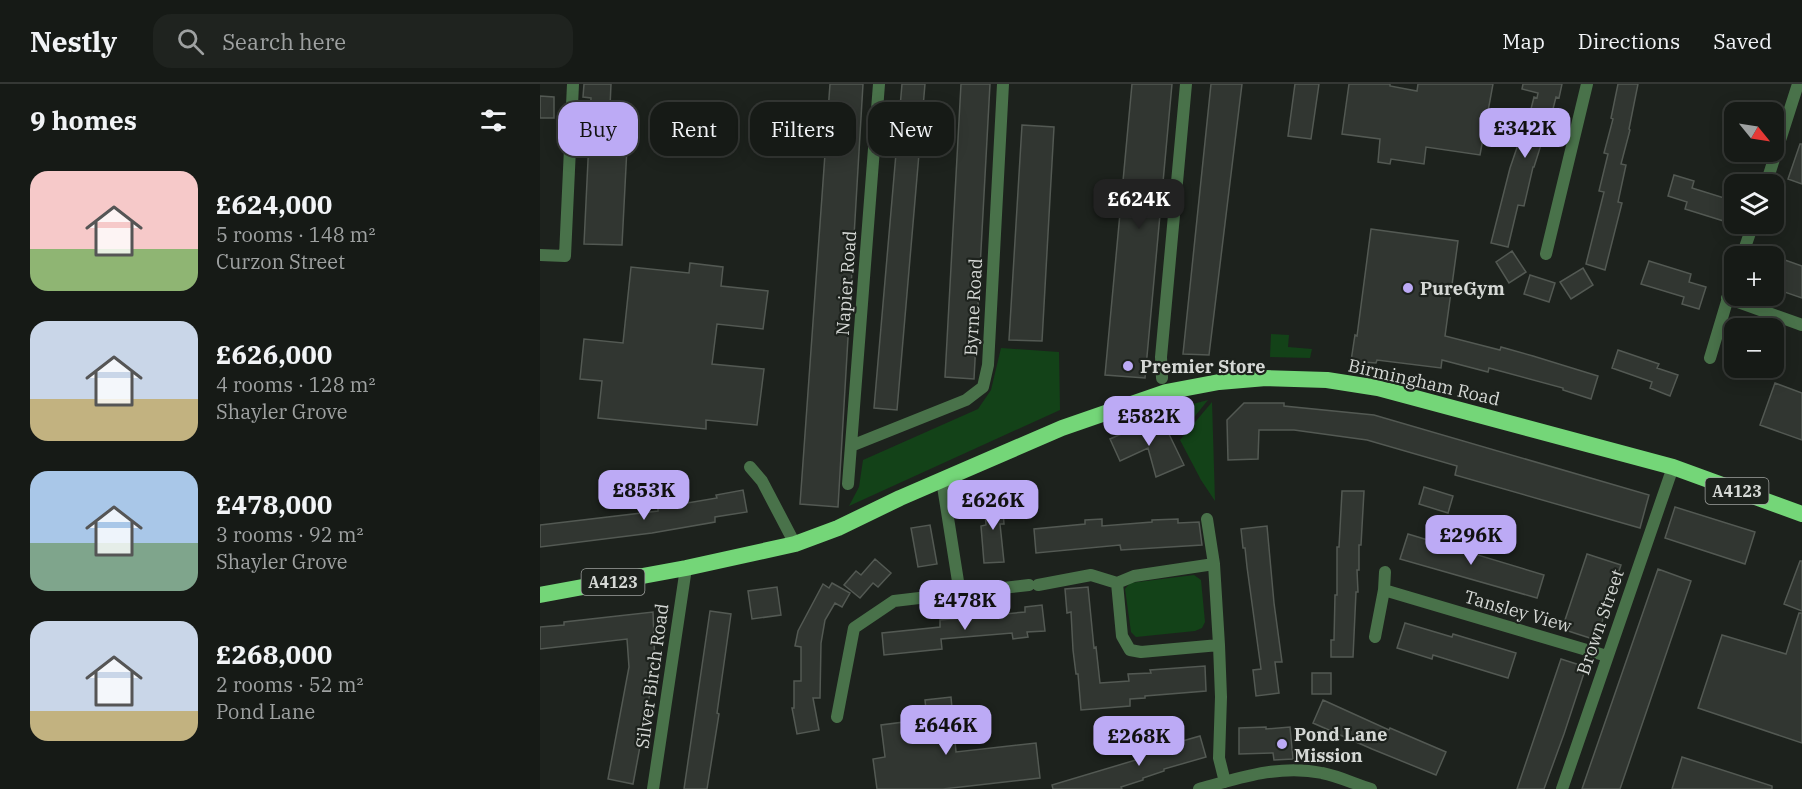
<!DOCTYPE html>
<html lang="en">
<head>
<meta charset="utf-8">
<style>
  body { margin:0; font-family:"IBM Plex Serif",serif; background:#1f231f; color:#f1f3f6; height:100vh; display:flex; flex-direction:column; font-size:22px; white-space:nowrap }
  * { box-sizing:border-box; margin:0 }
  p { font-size:20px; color:#9ea1a1 }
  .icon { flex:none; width:33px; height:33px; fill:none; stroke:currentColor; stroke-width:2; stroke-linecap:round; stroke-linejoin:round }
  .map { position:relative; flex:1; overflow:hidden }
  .drawer { display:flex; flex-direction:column; background:#161a16; width:540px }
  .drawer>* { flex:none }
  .guide { position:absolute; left:18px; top:18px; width:570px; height:54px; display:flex; gap:12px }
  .needle { width:39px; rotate:120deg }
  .tools { position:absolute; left:1184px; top:18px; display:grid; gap:12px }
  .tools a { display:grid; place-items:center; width:60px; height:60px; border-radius:12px; background:#161a16; box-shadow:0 3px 15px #0003,0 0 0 2px #353835; font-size:30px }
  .price { position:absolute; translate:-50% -51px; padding:0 14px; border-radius:12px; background:#bcaaf5; color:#111; font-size:20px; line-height:39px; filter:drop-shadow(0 2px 3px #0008) }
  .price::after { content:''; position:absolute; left:50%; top:36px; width:18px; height:14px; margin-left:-9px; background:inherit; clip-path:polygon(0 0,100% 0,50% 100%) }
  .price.on { background:#222; color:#fff }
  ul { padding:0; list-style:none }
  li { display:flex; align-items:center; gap:18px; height:150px; padding:0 30px }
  li span { display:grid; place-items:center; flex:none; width:168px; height:120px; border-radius:18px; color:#555 }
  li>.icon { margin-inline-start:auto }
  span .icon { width:72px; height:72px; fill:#fffc; stroke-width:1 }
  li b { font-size:26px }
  h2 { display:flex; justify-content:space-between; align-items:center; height:72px; padding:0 30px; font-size:26px }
  .chip { padding:0 21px; border-radius:18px; background:#161a16; box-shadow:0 3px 15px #0003,0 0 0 2px #353835; font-size:21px; line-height:54px }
  .chip.on { background:#bcaaf5; color:#111 }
  header { display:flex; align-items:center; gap:36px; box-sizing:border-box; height:84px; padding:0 30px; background:#161a16; border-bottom:2px solid #353835 }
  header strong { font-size:28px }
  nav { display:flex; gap:33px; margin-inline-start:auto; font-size:21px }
  .search { width:420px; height:54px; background:#1f231f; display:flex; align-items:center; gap:15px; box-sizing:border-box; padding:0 21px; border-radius:18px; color:#9ea1a1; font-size:22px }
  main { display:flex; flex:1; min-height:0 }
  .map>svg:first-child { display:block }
</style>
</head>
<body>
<header>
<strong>Nestly</strong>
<div class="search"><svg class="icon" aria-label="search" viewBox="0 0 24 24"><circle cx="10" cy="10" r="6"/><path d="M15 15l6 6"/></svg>Search here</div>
<nav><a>Map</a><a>Directions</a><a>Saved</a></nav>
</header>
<main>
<section class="drawer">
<h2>9 homes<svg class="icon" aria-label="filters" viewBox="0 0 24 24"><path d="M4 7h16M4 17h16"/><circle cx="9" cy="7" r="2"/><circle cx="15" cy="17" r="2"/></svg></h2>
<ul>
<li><span style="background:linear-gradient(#f6c9c9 65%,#8fb573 0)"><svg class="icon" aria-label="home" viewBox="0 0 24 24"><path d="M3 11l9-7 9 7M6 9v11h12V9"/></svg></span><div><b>£624,000</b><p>5 rooms · 148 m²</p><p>Curzon Street</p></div></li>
<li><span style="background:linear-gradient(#c9d6e8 65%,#c2b280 0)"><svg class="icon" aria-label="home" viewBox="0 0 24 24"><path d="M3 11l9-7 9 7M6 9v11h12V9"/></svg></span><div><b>£626,000</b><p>4 rooms · 128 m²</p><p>Shayler Grove</p></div></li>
<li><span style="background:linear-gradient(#a9c7e8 60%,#7fa58c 0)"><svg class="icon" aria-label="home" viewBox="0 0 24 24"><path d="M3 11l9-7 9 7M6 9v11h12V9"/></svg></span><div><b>£478,000</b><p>3 rooms · 92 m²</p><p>Shayler Grove</p></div></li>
<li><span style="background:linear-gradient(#c9d6e8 75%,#c2b280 0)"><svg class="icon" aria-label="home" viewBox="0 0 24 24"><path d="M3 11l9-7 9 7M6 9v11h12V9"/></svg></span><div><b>£268,000</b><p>2 rooms · 52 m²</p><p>Pond Lane</p></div></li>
</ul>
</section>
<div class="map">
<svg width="1262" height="705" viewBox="0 0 1262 705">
  <rect width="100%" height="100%" fill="#1d221d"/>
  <path fill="#134218" d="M731 250 749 251 748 263 772 265 770 274 730 273Z
    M461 264 519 268 520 326 309 422 319 403 323 376 438 325 451 306Z
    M668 316 639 352 630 326Z
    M672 318 675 417 661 396 640 356Z
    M654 491 661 496 665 538 662 544 655 547 596 553 591 548 585 505 590 499Z"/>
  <path fill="#313631" stroke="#535953" stroke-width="1.5" d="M44 0H71L70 23 89 24 82 161 44 160 51 14 43 13Z
    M290 0H323L298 423 260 420Z
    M362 0H385L357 326 334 324Z
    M421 0H450L434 295 405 293Z
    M592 0H632L605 294 565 291Z
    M671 0H702L669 271 643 270Z
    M755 0H779L771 55 748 52Z
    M809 0H850V2L877 7 878 0H953L940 71 886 63 884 80 851 75 850 80 838 78 840 55 802 50Z
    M983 0H1022L1019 14 1016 13 1007 49 1005 48 994 83H993L984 122 978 121 968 163 951 159 970 84 982 49H985L994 13 997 14 998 9 982 5Z
    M1078 0H1098L1089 45 1090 46 1081 80 1086 81 1078 118 1082 119 1065 186 1046 180 1064 108 1059 107 1068 70 1064 69 1073 35 1071 34Z
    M0 12 14 13V34H0Z
    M482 41 514 43 502 257 469 256Z
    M1260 60H1262V100L1248 95Z
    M1134 91 1154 97 1152 104 1194 117V125L1190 139 1145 125 1147 118 1128 112Z
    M831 145 918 157 905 252 960 266 961 263 993 272 1058 292 1051 315 1023 306V304L949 284 948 288 902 276 901 284 837 276 836 279 811 277 815 251 817 252Z
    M972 167 986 188 969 199 956 178Z
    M1242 175 1262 182V214L1233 204Z
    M1109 177 1151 190 1149 198 1166 203 1159 225 1142 220 1144 213 1101 200Z
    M150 179 183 183 181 202 228 207 223 245 177 240 172 280 224 285 217 341 166 336V345L58 334 62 297 40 295 44 255 83 259 91 183 149 189Z
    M1043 184 1053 201 1031 215 1020 198Z
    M990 191 1015 199 1009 218 984 210Z
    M1078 266 1119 280 1117 284 1138 291 1130 312 1110 304 1112 298 1072 284Z
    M1235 299 1262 309V356L1220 341Z
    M704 319H744V322L834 331 1109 411 1100 444 915 391 917 382 827 356 754 346H719L718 375 688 376 687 336Z
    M606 339 627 346 644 381 616 393 608 364 580 377 570 355Z
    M884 403 913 412 908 429 879 420Z
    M203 406 207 428 175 433V438L112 449 0 463V441L118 427V424L177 414 176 411Z
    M802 407H824L821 461H819V486H817L818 508H816L813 573H791V556H794L795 511H797V463H799Z
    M462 414 464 440H460L464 478 444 479 441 442 446 441 444 416Z
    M1135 423 1215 448 1205 480 1125 454Z
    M562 435V442L612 438V436L638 435V439L659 438 662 461 581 466 580 461 496 469 494 445 545 440V436Z
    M390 441 397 480 378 483 371 444Z
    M727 442 734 519 742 578H735L739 609 716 612 713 586 721 585 707 483 705 464H703L701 445Z
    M868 450 1004 491 997 514 860 475Z
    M1047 470 1081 481 1056 556 1022 545Z
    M335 475 351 489 338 503 333 499 320 514 304 501 316 487 321 491Z
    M1260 477H1262V527L1244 520Z
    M1118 485 1151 497 1080 705H1042Z
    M292 499 310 509 302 523 295 519 285 536 281 559 280 614H273L279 646 257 650 252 624H254V597H261V563L255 562 258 547 283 500 289 504Z
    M237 503 241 531 212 535 208 507Z
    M548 503 554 564 556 563 560 599 589 597 588 590 611 589 610 586 665 582 666 607 605 612V614L590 615V622L541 626 538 590H536L533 566 531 528 527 529 525 505Z
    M502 521 505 547 487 548 488 553 473 555 472 549 401 555 402 565 344 571 342 549 400 543V536L485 528V523Z
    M170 527 191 530 177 629 179 630 167 705H144Z
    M113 528 115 582 93 700 68 695 89 583 87 555 0 565V543L24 541V538Z
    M1259 529H1262V659L1158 624 1182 551 1246 570Z
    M865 539 912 553 913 550 976 569 968 594 893 571 892 575 857 564Z
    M1021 575 1046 583 1024 650 1004 705H977Z
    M772 589H791V610H772Z
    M411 613 416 668 496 659 500 694 403 705H337L333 675 345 673 341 641 387 635 385 616Z
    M783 616 849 646 850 644 906 668 896 691 832 665 773 639Z
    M726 643V645L750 643 753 675 734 676 733 669 699 670V644Z
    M660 652 666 673 624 685V687L603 694V696L581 703 582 705H513L512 701 599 675 598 672 619 667 618 664Z
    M1142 673 1232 702V705H1132Z"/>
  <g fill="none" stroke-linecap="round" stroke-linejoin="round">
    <path stroke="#49724a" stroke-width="12" d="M1226 100 1258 0
      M1006 170 1047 0
      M0 171 25 172 33 0
      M1202 172 1213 140
      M1187 214 1262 241
      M1170 274 1194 194
      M622 294 621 273 646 0
      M311 362 426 316 443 303 448 281 463 0
      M210 383 222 397 255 460
      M402 396 420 510
      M308 400 339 0
      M667 435 674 480 679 561 681 613 679 674 685 698
      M674 480 594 492 577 499 582 552 590 566 601 568 679 561
      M498 501 551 491 577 499
      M844 506 1067 572
      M835 553 844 506 845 488
      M297 633 314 544 354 517 489 501
      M113 705 146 484
      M659 705C699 694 740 680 782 689 798 692 815 700 831 705
      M1022 705 1133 383"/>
    <path stroke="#74d678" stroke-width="16" d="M0 511 146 484 255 460 298 444 360 414 522 344 626 308 679 298 726 294 787 296 838 304 1133 383 1262 430"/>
  </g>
  <g fill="#bcaaf5" stroke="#1d221d" stroke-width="2">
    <circle cx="868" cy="204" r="6"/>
    <circle cx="588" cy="282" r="6"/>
    <circle cx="742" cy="660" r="6"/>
  </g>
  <g text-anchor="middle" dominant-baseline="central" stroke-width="4.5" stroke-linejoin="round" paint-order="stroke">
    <g fill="#1d221d" stroke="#9ea19e" stroke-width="1.5">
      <rect x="1165.5" y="394" width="63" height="26" rx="4.5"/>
      <rect x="41.5" y="485" width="63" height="26" rx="4.5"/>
    </g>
    <g font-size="16" font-weight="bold" fill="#d5d8d5">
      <text x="1197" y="407">A4123</text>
      <text x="73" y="498">A4123</text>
    </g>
    <g font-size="18" fill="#d5d8d5" stroke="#1d221d">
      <text transform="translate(306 199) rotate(-86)">Napier Road</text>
      <text transform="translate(433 223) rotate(-87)">Byrne Road</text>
      <text transform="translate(884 298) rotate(13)">Birmingham Road</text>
      <text transform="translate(978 527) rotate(16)">Tansley View</text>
      <text transform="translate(1060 538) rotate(-71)">Brown Street</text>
      <text transform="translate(112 592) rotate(-82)">Silver Birch Road</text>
    </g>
    <g font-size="18" font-weight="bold" fill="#d5d8d5" stroke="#1d221d" text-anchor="start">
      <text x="880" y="204">PureGym</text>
      <text x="600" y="282">Premier Store</text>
      <text x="754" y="650">Pond Lane<tspan x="754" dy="21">Mission</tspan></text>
    </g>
  </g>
</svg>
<div class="tools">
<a><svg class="needle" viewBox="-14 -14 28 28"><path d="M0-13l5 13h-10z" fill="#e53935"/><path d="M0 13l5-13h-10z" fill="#9ea1a1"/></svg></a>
<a><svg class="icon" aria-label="layers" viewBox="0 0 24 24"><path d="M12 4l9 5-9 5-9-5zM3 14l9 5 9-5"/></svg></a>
<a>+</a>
<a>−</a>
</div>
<b class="price" style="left:985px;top:75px">£342K</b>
<b class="price on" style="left:599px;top:146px">£624K</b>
<b class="price" style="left:609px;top:363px">£582K</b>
<b class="price" style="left:104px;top:437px">£853K</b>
<b class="price" style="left:453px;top:447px">£626K</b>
<b class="price" style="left:931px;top:482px">£296K</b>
<b class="price" style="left:425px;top:547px">£478K</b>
<b class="price" style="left:406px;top:672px">£646K</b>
<b class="price" style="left:599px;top:683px">£268K</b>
<div class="guide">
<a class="chip on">Buy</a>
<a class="chip">Rent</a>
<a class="chip">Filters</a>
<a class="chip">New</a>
</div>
</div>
</main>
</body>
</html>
